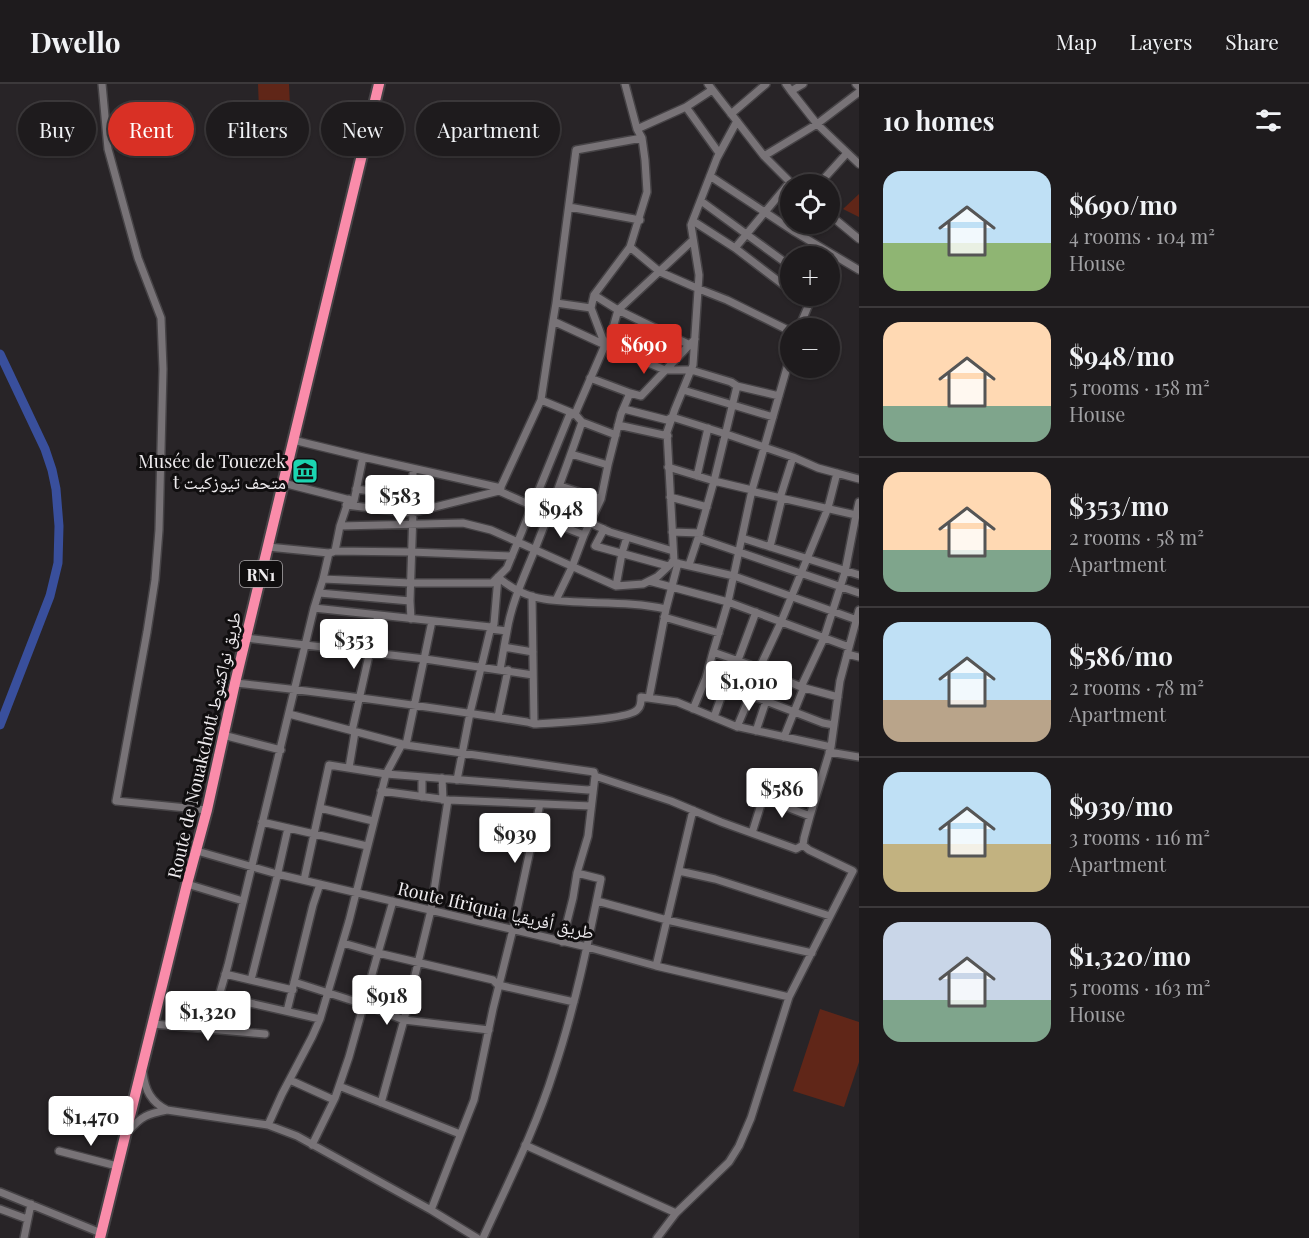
<!DOCTYPE html>
<html lang="en">
<head>
<meta charset="utf-8">
<style>
  body { margin:0; font-family:"Playfair Display","Noto Naskh Arabic",serif; background:#2b282a; color:#f1f3f6; height:100vh; display:flex; flex-direction:column; font-size:22px; white-space:nowrap }
  * { box-sizing:border-box; margin:0 }
  p { font-size:20px; color:#a1a1a4 }
  .icon { flex:none; width:33px; height:33px; fill:none; stroke:currentColor; stroke-width:2; stroke-linecap:round; stroke-linejoin:round }
  .map { position:relative; flex:1; overflow:hidden }
  .details { display:flex; flex-direction:column; background:#1e1b1d; width:450px }
  .details>* { flex:none }
  .hud { position:absolute; left:18px; top:18px; width:570px; height:54px; display:flex; gap:12px }
  .buttons { position:absolute; left:780px; top:90px; display:grid; gap:12px }
  .buttons a { display:grid; place-items:center; width:60px; height:60px; border-radius:50%; background:#1e1b1d; box-shadow:0 2px 4px #0004,0 0 0 2px #3c393b; font-size:30px }
  .price { position:absolute; translate:-50% -51px; padding:0 14px; border-radius:6px; background:#fff; color:#222; font-size:20px; line-height:39px; filter:drop-shadow(0 2px 3px #0008) }
  .price::after { content:''; position:absolute; left:50%; top:36px; width:18px; height:14px; margin-left:-9px; background:inherit; clip-path:polygon(0 0,100% 0,50% 100%) }
  .price.current { background:#d93025; color:#fff }
  ul { padding:0; list-style:none }
  li { display:flex; align-items:center; gap:18px; height:150px; padding:0 24px }
  li+li { border-top:2px solid #3c393b }
  li span { display:grid; place-items:center; flex:none; width:168px; height:120px; border-radius:18px; color:#555 }
  li>.icon { margin-inline-start:auto }
  span .icon { width:72px; height:72px; fill:#fffc; stroke-width:1 }
  li b { font-size:26px }
  h2 { display:flex; justify-content:space-between; align-items:center; height:72px; padding:0 24px; font-size:26px }
  .chip { padding:0 21px; border-radius:27px; background:#1e1b1d; box-shadow:0 2px 4px #0004,0 0 0 2px #3c393b; font-size:21px; line-height:54px }
  .chip.current { background:#d93025; color:#fff }
  header { display:flex; align-items:center; gap:36px; box-sizing:border-box; height:84px; padding:0 30px; background:#1e1b1d; border-bottom:2px solid #3c393b }
  header strong { font-size:28px }
  nav { display:flex; gap:33px; margin-inline-start:auto; font-size:21px }
  main { display:flex; flex:1; min-height:0 }
  .map>svg:first-child { display:block }
</style>
</head>
<body>
<header>
<strong>Dwello</strong>
<nav><a>Map</a><a>Layers</a><a>Share</a></nav>
</header>
<main>
<div class="map">
<svg width="859" height="1154" viewBox="0 0 859 1154">
  <rect width="100%" height="100%" fill="#282427"/>
  <path fill="#602618" d="M258 0H289L290 23 259 26Z
    M859 110V133L843 125Z
    M820 925 859 938V978L844 1023 793 1007Z"/>
  <g fill="none" stroke-linecap="round" stroke-linejoin="round">
    <path stroke="#394f9c" stroke-width="9" d="M0 270 45 365 52 386 56 405 59 442 58 479 50 512 0 641"/>
    <defs>
      <path id="minor" d="M102 0 108 65 138 174 161 234 163 285 159 446 155 496 147 548 116 717 207 726
        M708 0 764 72 791 99
        M786 0 791 7 803 0
        M856 0 859 3
        M791 7 817 40 859 80
        M686 23 719 69
        M731 30 766 0
        M637 45 686 23 712 6
        M764 72 817 40 859 8
        M710 92 795 148 859 186
        M819 100 847 69
        M701 117 790 182
        M569 123 640 136
        M830 131 859 155
        M693 137 735 164 790 98
        M630 163 660 188 699 205 727 216 790 247
        M735 164 790 206
        M594 211 618 226 608 262
        M798 212 809 220 799 244
        M556 219 553 237 605 261 665 286H691L731 298 737 302 714 397 698 454 859 509
        M591 224 556 219 576 66 642 54
        M690 261 618 226 693 156
        M590 294 630 309
        M737 302 779 312
        M683 306 773 333
        M541 316 553 237
        M624 325 667 336 672 333 726 350 793 373 818 384 859 395
        M618 341 668 352
        M293 356 363 373 501 404
        M571 370 608 381
        M668 383 714 397 752 406 755 408 856 431 859 418
        M697 392 708 344
        M283 399 354 417 363 373
        M560 402 601 415
        M356 405 413 413
        M499 407 533 422
        M670 413 707 423
        M780 414 793 373
        M349 415 340 442 463 439 491 446 616 502 643 500 657 493 674 477 667 348 675 325 693 281 699 191 691 141 717 74 737 37
        M346 421 411 429 499 407 541 316 575 330 582 338 616 351
        M546 436 584 451
        M590 439 610 448 673 467
        M340 442 335 467 411 468 512 472
        M604 445 595 462 668 482
        M672 448 700 449
        M742 454 859 491
        M268 463 329 469
        M770 463 782 414
        M672 478 734 492 857 536
        M689 481 698 454
        M498 493C510 504 528 513 544 515 584 521 626 516 666 525
        M323 495 329 469 333 468
        M649 497 728 518 849 563
        M616 502 622 469 627 453
        M319 509 410 517 413 428V385
        M532 512 534 640
        M556 516 572 483 584 451 601 415 608 381 621 330 630 309 641 312 695 255
        M410 517 411 535
        M314 524 491 543 470 629 457 696
        M664 533 719 549
        M491 543 494 540 498 493
        M490 545 507 547C512 516 526 489 537 460 553 419 568 379 582 338
        M507 547 504 563 533 568
        M246 554 425 575 533 591
        M713 568 728 518 752 406 790 273
        M847 570 859 573
        M759 585 781 538 828 424 837 389
        M500 586 504 563
        M706 594 823 639 834 641
        M235 599C333 609 430 623 527 638L534 640C552 639 627 636 637 626 641 623 641 618 641 613L677 618 735 642 831 663
        M728 603 756 528
        M801 603 838 613
        M649 614 666 525 678 479
        M693 625 706 594 713 568 750 581 801 603 824 554 845 488 856 431
        M289 630 406 661 594 688 595 692 671 717 721 738 796 765 803 761
        M498 633 508 586
        M714 633 725 602
        M737 643 761 586
        M352 647 378 531
        M756 647 766 617
        M223 651 281 666
        M784 653 804 603
        M406 661 432 537
        M829 668 859 673
        M349 684 355 648
        M422 693V713
        M442 694 443 716
        M381 707 448 716
        M320 724 373 737
        M262 738 367 762
        M752 749 763 714 810 732
        M803 761 804 754 810 732 831 663 840 597 859 526
        M197 767 277 790 587 863 656 882 789 913
        M679 787 715 795 830 832
        M304 796 329 681 386 690 588 706 593 705
        M187 800 243 817
        M597 817 667 836 812 869
        M562 858 573 814 577 789 588 752 595 692
        M343 859 378 869 393 817
        M656 882 693 726
        M225 890 293 906
        M251 896 276 797 288 744
        M294 898 363 920 404 936 489 946
        M287 927 313 821 320 800
        M320 935 219 912 228 881 314 524 323 495 410 499H492L507 484 569 332 575 330 605 261 591 224 594 211 630 163 647 108 645 76 642 54 637 45 625 0
        M153 940 265 950
        M143 989C145 1006 151 1018 167 1026L268 1041 297 1052 431 1126 477 1154
        M290 996 334 1016
        M339 1002 460 1050
        M381 1019 404 936 431 826 448 716 591 722
        M268 1041 282 1010 312 953 320 935 349 837 386 690 402 660
        M129 1047C141 1032 148 1030 167 1026
        M312 1061 335 1014 349 973 378 869 493 896 498 901 574 918
        M525 1061 676 1129
        M59 1067 117 1082
        M0 1108 101 1149
        M0 1125 27 1135
        M431 1126 474 1016 493 925 513 845 540 720
        M24 1154 31 1120
        M483 1154C508 1099 536 1044 554 986 575 923 588 859 601 795L577 789
        M657 1154 676 1129 729 1078 739 1062 751 1034 789 913 853 787 809 766 803 761"/>
      <path id="highway" d="M100 1154 187 800 207 726 235 599 379 0"/>
    </defs>
    <use href="#minor" stroke="#464346" stroke-width="10"/>
    <use href="#highway" stroke="#464346" stroke-width="14"/>
    <use href="#minor" stroke="#787377" stroke-width="7"/>
    <use href="#highway" stroke="#fa8caa" stroke-width="10"/>
  </g>
  <defs>
    <symbol id="museum-square" viewBox="-11 -11 22 22"><rect x="-9" y="-9" width="18" height="18" rx="4" fill="#1bd5b1" stroke="#100e0f"/><path d="M0-6L6-3V-2H-6V-3ZM-5-1h2V3h-2ZM-1-1h2V3h-2ZM3-1h2V3H3ZM-6 4H6V6H-6Z" fill="#111"/></symbol>
  </defs>
  <g fill-rule="evenodd">
    <use href="#museum-square" x="290" y="372" width="30" height="30"/>
  </g>
  <g text-anchor="middle" dominant-baseline="central" stroke-width="6" stroke-linejoin="round" paint-order="stroke">
    <rect fill="#100e0f" stroke="#aca9ac" stroke-width="1.5" x="240" y="477" width="42" height="26" rx="4.5"/>
    <g font-size="16" font-weight="bold" fill="#efecef">
      <text x="261" y="490">RN1</text>
    </g>
    <g font-size="18" fill="#efecef" stroke="#100e0f" text-anchor="end">
      <text x="286" y="377">Musée de Touezek<tspan x="286" dy="21">t متحف تيوزكيت</tspan></text>
    </g>
    <g font-size="18" fill="#efecef" stroke="#100e0f">
      <text transform="translate(204 661) rotate(-77)">Route de Nouakchott طريق نواكشوط</text>
      <text transform="translate(496 826) rotate(13)">Route Ifriquia طريق أفريقيا</text>
    </g>
  </g>
</svg>
<div class="buttons">
<a><svg class="icon" aria-label="locate" viewBox="0 0 24 24"><circle cx="12" cy="12" r="6"/><path d="M12 2v4M12 18v4M2 12h4M18 12h4"/></svg></a>
<a>+</a>
<a>−</a>
</div>
<b class="price current" style="left:644px;top:291px">$690</b>
<b class="price" style="left:400px;top:442px">$583</b>
<b class="price" style="left:561px;top:455px">$948</b>
<b class="price" style="left:354px;top:586px">$353</b>
<b class="price" style="left:749px;top:628px">$1,010</b>
<b class="price" style="left:782px;top:735px">$586</b>
<b class="price" style="left:515px;top:780px">$939</b>
<b class="price" style="left:387px;top:942px">$918</b>
<b class="price" style="left:208px;top:958px">$1,320</b>
<b class="price" style="left:91px;top:1063px">$1,470</b>
<div class="hud">
<a class="chip">Buy</a>
<a class="chip current">Rent</a>
<a class="chip">Filters</a>
<a class="chip">New</a>
<a class="chip">Apartment</a>
</div>
</div>
<section class="details">
<h2>10 homes<svg class="icon" aria-label="filters" viewBox="0 0 24 24"><path d="M4 7h16M4 17h16"/><circle cx="9" cy="7" r="2"/><circle cx="15" cy="17" r="2"/></svg></h2>
<ul>
<li><span style="background:linear-gradient(#bfe0f5 60%,#8fb573 0)"><svg class="icon" aria-label="home" viewBox="0 0 24 24"><path d="M3 11l9-7 9 7M6 9v11h12V9"/></svg></span><div><b>$690/mo</b><p>4 rooms · 104 m²</p><p>House</p></div></li>
<li><span style="background:linear-gradient(#ffd9b3 70%,#7fa58c 0)"><svg class="icon" aria-label="home" viewBox="0 0 24 24"><path d="M3 11l9-7 9 7M6 9v11h12V9"/></svg></span><div><b>$948/mo</b><p>5 rooms · 158 m²</p><p>House</p></div></li>
<li><span style="background:linear-gradient(#ffd9b3 65%,#7fa58c 0)"><svg class="icon" aria-label="home" viewBox="0 0 24 24"><path d="M3 11l9-7 9 7M6 9v11h12V9"/></svg></span><div><b>$353/mo</b><p>2 rooms · 58 m²</p><p>Apartment</p></div></li>
<li><span style="background:linear-gradient(#bfe0f5 65%,#b9a48a 0)"><svg class="icon" aria-label="home" viewBox="0 0 24 24"><path d="M3 11l9-7 9 7M6 9v11h12V9"/></svg></span><div><b>$586/mo</b><p>2 rooms · 78 m²</p><p>Apartment</p></div></li>
<li><span style="background:linear-gradient(#bfe0f5 60%,#c2b280 0)"><svg class="icon" aria-label="home" viewBox="0 0 24 24"><path d="M3 11l9-7 9 7M6 9v11h12V9"/></svg></span><div><b>$939/mo</b><p>3 rooms · 116 m²</p><p>Apartment</p></div></li>
<li><span style="background:linear-gradient(#c9d6e8 65%,#7fa58c 0)"><svg class="icon" aria-label="home" viewBox="0 0 24 24"><path d="M3 11l9-7 9 7M6 9v11h12V9"/></svg></span><div><b>$1,320/mo</b><p>5 rooms · 163 m²</p><p>House</p></div></li>
</ul>
</section>
</main>
</body>
</html>
